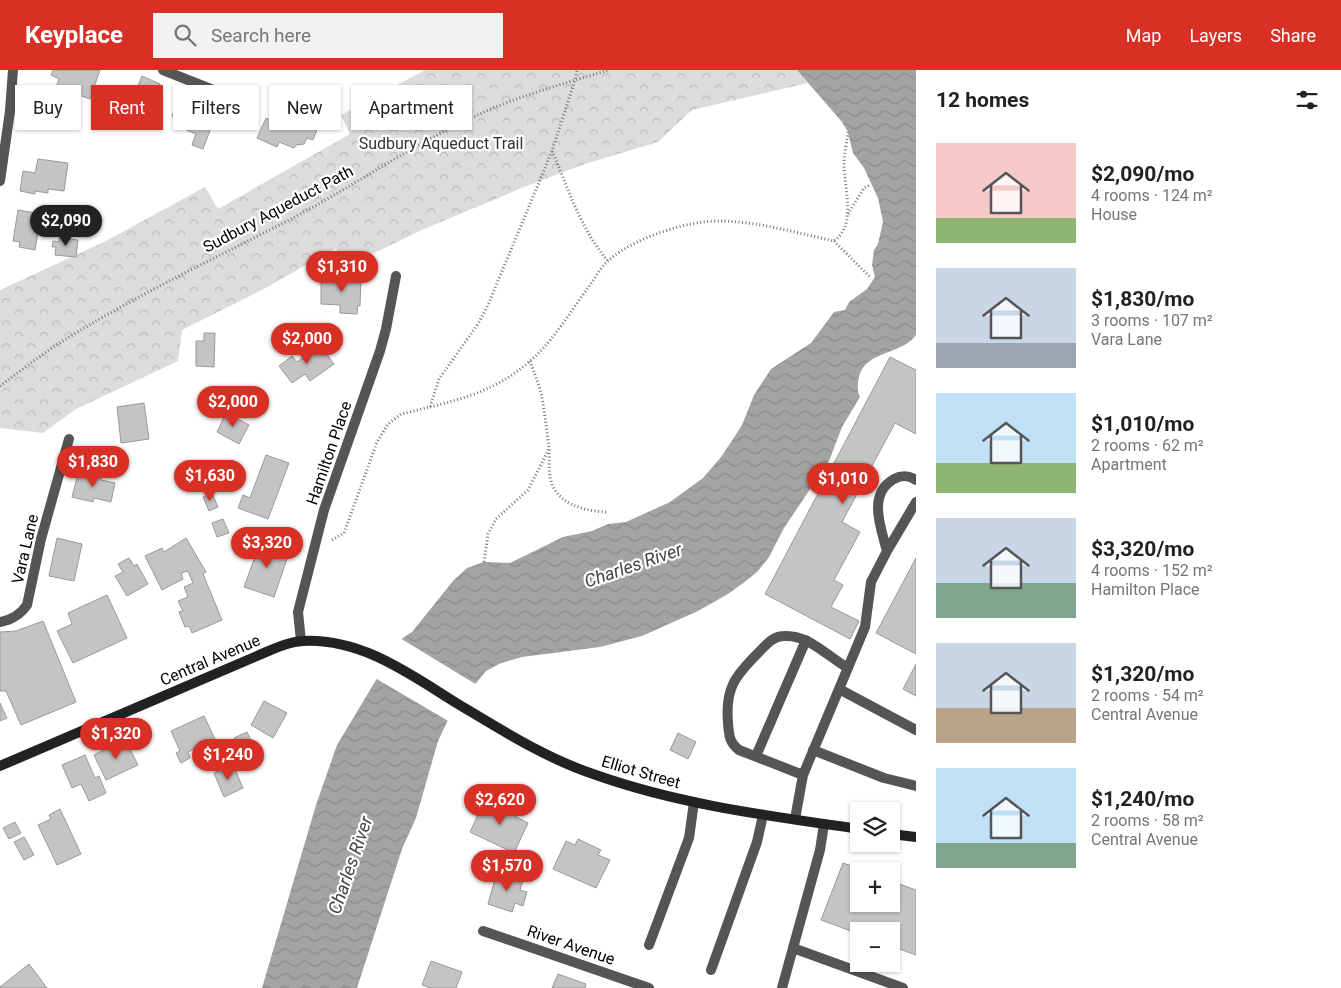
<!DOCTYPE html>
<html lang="en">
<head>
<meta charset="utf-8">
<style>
  body { margin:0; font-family:Roboto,sans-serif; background:#f2f2f2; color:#222; height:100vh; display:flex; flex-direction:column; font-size:19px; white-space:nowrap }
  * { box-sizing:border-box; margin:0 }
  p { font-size:16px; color:#767676 }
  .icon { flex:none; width:28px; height:28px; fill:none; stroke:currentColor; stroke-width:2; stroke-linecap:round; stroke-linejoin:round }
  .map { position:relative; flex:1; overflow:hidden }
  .side { display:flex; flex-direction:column; background:#fff; width:425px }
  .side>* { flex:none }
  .guide { position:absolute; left:15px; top:15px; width:475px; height:45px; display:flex; gap:10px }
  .tools { position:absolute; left:850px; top:732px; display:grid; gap:10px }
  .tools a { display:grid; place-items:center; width:50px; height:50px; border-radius:0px; background:#fff; box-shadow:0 1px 4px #0004; font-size:25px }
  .price { position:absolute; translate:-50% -42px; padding:0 11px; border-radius:18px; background:#d93025; color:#fff; font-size:16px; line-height:32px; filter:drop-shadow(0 1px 2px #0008) }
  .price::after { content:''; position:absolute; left:50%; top:30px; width:15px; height:11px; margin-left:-8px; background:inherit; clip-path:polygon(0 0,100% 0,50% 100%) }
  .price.active { background:#222; color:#fff }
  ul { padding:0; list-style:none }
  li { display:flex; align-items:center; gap:15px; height:125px; padding:0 20px }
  li span { display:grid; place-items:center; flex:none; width:140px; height:100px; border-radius:0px; color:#555 }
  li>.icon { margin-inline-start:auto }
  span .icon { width:60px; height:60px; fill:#fffc; stroke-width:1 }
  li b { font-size:21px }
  h2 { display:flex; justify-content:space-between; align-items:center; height:60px; padding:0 20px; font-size:21px }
  .pill { padding:0 18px; border-radius:0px; background:#fff; box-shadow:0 1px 4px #0004; font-size:18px; line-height:45px }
  .pill.active { background:#d93025; color:#fff }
  header { display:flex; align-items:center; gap:30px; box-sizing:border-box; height:70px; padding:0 25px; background:#d93025; color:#fff }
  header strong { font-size:24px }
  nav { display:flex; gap:28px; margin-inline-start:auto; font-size:18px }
  .search { width:350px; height:45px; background:#f2f2f2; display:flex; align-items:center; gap:12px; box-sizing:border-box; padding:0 18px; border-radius:0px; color:#767676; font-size:19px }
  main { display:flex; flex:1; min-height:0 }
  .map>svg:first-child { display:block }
</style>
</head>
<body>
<header>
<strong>Keyplace</strong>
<div class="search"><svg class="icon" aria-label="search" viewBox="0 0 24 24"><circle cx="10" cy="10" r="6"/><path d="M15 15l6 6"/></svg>Search here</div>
<nav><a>Map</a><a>Layers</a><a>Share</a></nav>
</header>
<main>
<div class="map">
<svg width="916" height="918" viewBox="0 0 916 918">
  <defs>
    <pattern id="park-crowns" width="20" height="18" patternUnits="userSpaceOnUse" patternTransform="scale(1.25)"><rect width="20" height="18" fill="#dcdcdc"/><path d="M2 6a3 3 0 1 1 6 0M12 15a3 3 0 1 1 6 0" fill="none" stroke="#bbb"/></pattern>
    <pattern id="water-waves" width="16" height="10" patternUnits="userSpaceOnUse" patternTransform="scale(1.25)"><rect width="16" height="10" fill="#a3a3a3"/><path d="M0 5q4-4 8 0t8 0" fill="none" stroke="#8b8b8b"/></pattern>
  </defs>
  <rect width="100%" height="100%" fill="#fff"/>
  <path fill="url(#park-crowns)" d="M425 0H797L808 13 692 40 658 72 585 94 524 117 424 159 347 196 336 178 262 220 182 260 178 291 76 339 43 363 0 358V220L106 171 205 117 218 139 350 64 341 45Z"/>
  <path fill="url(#water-waves)" d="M797 0H916V265C901 286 861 280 858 312 858 317 857 322 860 327L842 357 829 391 784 458 769 487 758 501 746 511 728 524 698 541 642 566 600 577 522 587 501 593 486 601 476 613 449 648 438 671 416 748 402 779 357 918H262L316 735 337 675 400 570 412 562 453 511 467 498 484 492 510 493 563 467 592 461 608 454 626 452 670 432 703 408 721 387 735 366 742 355 754 325 771 299 811 273 834 242 845 240 849 232 867 219 875 207 872 195 874 180 878 174 883 152 878 128 864 98 853 83 848 62 842 52Z"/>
  <path fill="#fff" d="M400 568 477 615 450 652 375 608Z"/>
  <path fill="#c4c4c4" stroke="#999" d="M53 0H100L90 29 56 17 59 9 51 5Z
    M142 6 160 14 146 50 127 42 130 34 126 33 129 27 133 28Z
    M186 23 206 30 203 37 217 42 203 79 192 75 196 64 186 60 187 56 176 51 177 48 172 46 176 36 181 38Z
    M292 46 318 57 313 70 307 68 304 74 296 75 294 78 279 72 277 77 257 68 266 48 287 58Z
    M38 89 68 93 64 121 48 119V123L35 121V124L20 121 23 101 35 103Z
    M18 140 41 144 35 180 19 177 20 172 13 171Z
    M59 168 78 170 76 187 55 185 56 177H52L53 171 59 172Z
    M321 206 361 207 360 236 358 235 357 244 340 243V235L321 234Z
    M204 263H215L214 297 196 296V271H204Z
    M320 275 334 294 310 311 305 304 292 313 279 296 292 286 297 292Z
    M890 287 916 300V364L895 353 842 452 860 462 834 510 843 515 831 537 859 551 850 569 765 524Z
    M144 333 149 369 121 373 117 337Z
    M226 343 249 355 239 374 217 362Z
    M266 385 289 393 268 449 238 438 243 425 250 428Z
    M79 400 102 406 101 410 115 413 111 432 94 428 93 432 72 427Z
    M212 423 218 437 209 441 203 427Z
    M223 449 229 463 217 467 212 453Z
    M57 468 82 474 74 511 49 506Z
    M186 468 206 502 203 504 222 550 192 563 189 556 185 557 179 542 183 541 178 531 188 527 184 517 193 513 188 501 181 503 183 509 162 520 145 486 162 478 164 482Z
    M261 470 290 480 274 527 244 517Z
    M129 488 134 496 137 494 148 514 127 526 115 506 123 502 118 494Z
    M916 488V584L876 563Z
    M107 525 127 568 73 593 57 561 72 554 68 543Z
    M43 551 76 632 21 655 6 621H0V562L16 561Z
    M916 594V626L903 619Z
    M264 631 287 643 273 668 251 655Z
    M0 633 7 648 0 651Z
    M204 646 215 669 188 682 190 688 181 693 176 683 180 681 171 661Z
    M247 662 257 683 244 689 234 668Z
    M678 663 696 672 688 689 670 680Z
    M125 669 138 695 106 710 94 685Z
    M85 685 95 708 99 706 106 723 89 731 81 714 72 718 62 695Z
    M233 695 243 718 224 727 214 703Z
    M497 731 519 742 516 747 528 753 514 783 470 762 484 732 494 737Z
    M60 739 81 784 57 795 38 755 51 749 49 745Z
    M15 752 21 763 9 769 3 758Z
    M24 767 34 785 24 790 14 772Z
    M578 769 601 780 598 785 610 790 596 818 553 799 566 771 575 775Z
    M843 793 866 801H859V834H891V811L916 820V885L891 876V861H859V864L821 850Z
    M497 802 523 810 520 820 527 822 523 836 515 833 512 842 488 834Z
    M431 891 462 902 456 918H431L422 915Z
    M29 894 47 918H0V917Z
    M558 904 586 914 585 918H552Z"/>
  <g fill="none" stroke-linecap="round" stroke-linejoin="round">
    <path stroke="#777" stroke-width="3" stroke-dasharray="1 2.5" stroke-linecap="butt" d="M552 81C568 118 581 160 608 191
      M848 144 864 118 870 115
      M834 171 870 207
      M530 291C534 303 540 316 542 328 545 345 547 362 549 378 550 392 547 408 555 420 566 437 588 441 607 442
      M0 316C19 302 38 287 58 274 134 226 216 188 295 147 357 114 415 73 480 44 521 25 566 13 609 0
      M430 337C467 328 499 318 529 292 553 272 572 239 590 215 596 207 601 196 609 190 634 168 688 150 722 151 760 152 797 163 834 171 857 155 844 118 844 93 844 83 847 72 848 62
      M332 470 344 463 377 372 388 354 401 344 430 337 439 309 478 254 488 235 552 81 575 10 577 0
      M484 492 488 464 496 449 528 420 549 379"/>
    <path stroke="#555" stroke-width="10" d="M0 111 10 41 13 0
      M887 481C881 458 867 424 894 409 902 405 908 405 916 410
      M839 619 916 660
      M813 680 884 708 916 716
      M756 686 806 570
      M803 705 739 680C729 672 729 665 728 653 725 618 735 606 759 582 766 575 773 566 784 566 808 564 828 587 848 598
      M795 749 803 705 865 557 871 512 887 481 916 432
      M649 875 689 768 694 732
      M793 878 903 918
      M711 900 757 772 763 745"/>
    <path stroke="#555" stroke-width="10" d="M163 0 246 33
      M0 552C12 550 20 545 27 535L41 469 69 369
      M301 571 298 542 324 440 380 281 386 259 396 206
      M483 861 649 918
      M782 918 820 780 824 754"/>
    <path stroke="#222" stroke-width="10" d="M0 696 257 586C271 580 287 572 303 571 362 568 411 605 458 634 503 661 547 689 596 705 681 735 770 746 859 759
      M891 764 916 767"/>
  </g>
  <g text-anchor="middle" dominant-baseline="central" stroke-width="4.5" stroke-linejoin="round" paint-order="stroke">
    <g font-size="16" fill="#333" stroke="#fff">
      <text x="441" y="73">Sudbury Aqueduct Trail</text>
    </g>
    <g font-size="16" fill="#000" stroke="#fff">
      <text transform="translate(278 139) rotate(-28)">Sudbury Aqueduct Path</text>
      <text transform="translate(329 383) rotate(-71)">Hamilton Place</text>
      <text transform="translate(25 479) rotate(-77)">Vara Lane</text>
      <text transform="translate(210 590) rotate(-23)">Central Avenue</text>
      <text transform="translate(641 702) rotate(16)">Elliot Street</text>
      <text transform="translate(571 875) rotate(19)">River Avenue</text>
    </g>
    <g font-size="18" font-style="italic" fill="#444" stroke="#fff">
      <text transform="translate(633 495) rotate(-19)">Charles River</text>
      <text transform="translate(350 795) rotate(-71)">Charles River</text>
    </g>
  </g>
</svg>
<div class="tools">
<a><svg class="icon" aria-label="layers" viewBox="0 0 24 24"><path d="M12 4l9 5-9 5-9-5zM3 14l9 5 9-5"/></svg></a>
<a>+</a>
<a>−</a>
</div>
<b class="price active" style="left:66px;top:177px">$2,090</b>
<b class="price" style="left:342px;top:223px">$1,310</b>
<b class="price" style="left:307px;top:295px">$2,000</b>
<b class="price" style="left:233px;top:358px">$2,000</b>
<b class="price" style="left:93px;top:418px">$1,830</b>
<b class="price" style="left:210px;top:432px">$1,630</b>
<b class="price" style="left:843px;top:435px">$1,010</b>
<b class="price" style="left:267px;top:499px">$3,320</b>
<b class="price" style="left:116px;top:690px">$1,320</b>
<b class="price" style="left:228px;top:711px">$1,240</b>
<b class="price" style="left:500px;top:756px">$2,620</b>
<b class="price" style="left:507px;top:822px">$1,570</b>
<div class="guide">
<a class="pill">Buy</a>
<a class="pill active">Rent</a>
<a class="pill">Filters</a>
<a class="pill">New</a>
<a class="pill">Apartment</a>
</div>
</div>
<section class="side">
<h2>12 homes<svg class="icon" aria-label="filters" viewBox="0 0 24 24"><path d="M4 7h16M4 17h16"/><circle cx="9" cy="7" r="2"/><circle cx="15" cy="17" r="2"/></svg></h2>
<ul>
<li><span style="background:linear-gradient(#f6c9c9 75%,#8fb573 0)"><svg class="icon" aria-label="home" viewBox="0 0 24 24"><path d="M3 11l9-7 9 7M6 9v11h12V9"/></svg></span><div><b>$2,090/mo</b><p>4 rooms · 124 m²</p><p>House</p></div></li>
<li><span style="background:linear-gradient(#c9d6e8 75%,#9aa5b1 0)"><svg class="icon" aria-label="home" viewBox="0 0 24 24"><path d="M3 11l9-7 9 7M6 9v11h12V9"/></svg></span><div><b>$1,830/mo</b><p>3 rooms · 107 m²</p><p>Vara Lane</p></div></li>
<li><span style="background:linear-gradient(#bfe0f5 70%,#8fb573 0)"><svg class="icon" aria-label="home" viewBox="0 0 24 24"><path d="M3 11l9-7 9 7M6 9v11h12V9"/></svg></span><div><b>$1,010/mo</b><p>2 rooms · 62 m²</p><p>Apartment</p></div></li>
<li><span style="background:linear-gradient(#c9d6e8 65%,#7fa58c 0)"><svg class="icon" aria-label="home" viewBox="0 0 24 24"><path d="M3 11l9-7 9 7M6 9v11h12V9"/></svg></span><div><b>$3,320/mo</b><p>4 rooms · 152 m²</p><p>Hamilton Place</p></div></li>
<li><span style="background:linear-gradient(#c9d6e8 65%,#b9a48a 0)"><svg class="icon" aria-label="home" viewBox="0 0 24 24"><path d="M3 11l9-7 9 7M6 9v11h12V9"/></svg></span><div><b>$1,320/mo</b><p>2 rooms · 54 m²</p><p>Central Avenue</p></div></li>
<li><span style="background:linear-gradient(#bfe0f5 75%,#7fa58c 0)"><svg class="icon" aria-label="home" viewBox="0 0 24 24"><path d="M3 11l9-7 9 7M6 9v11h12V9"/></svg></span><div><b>$1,240/mo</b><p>2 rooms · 58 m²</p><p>Central Avenue</p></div></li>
</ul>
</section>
</main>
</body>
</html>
